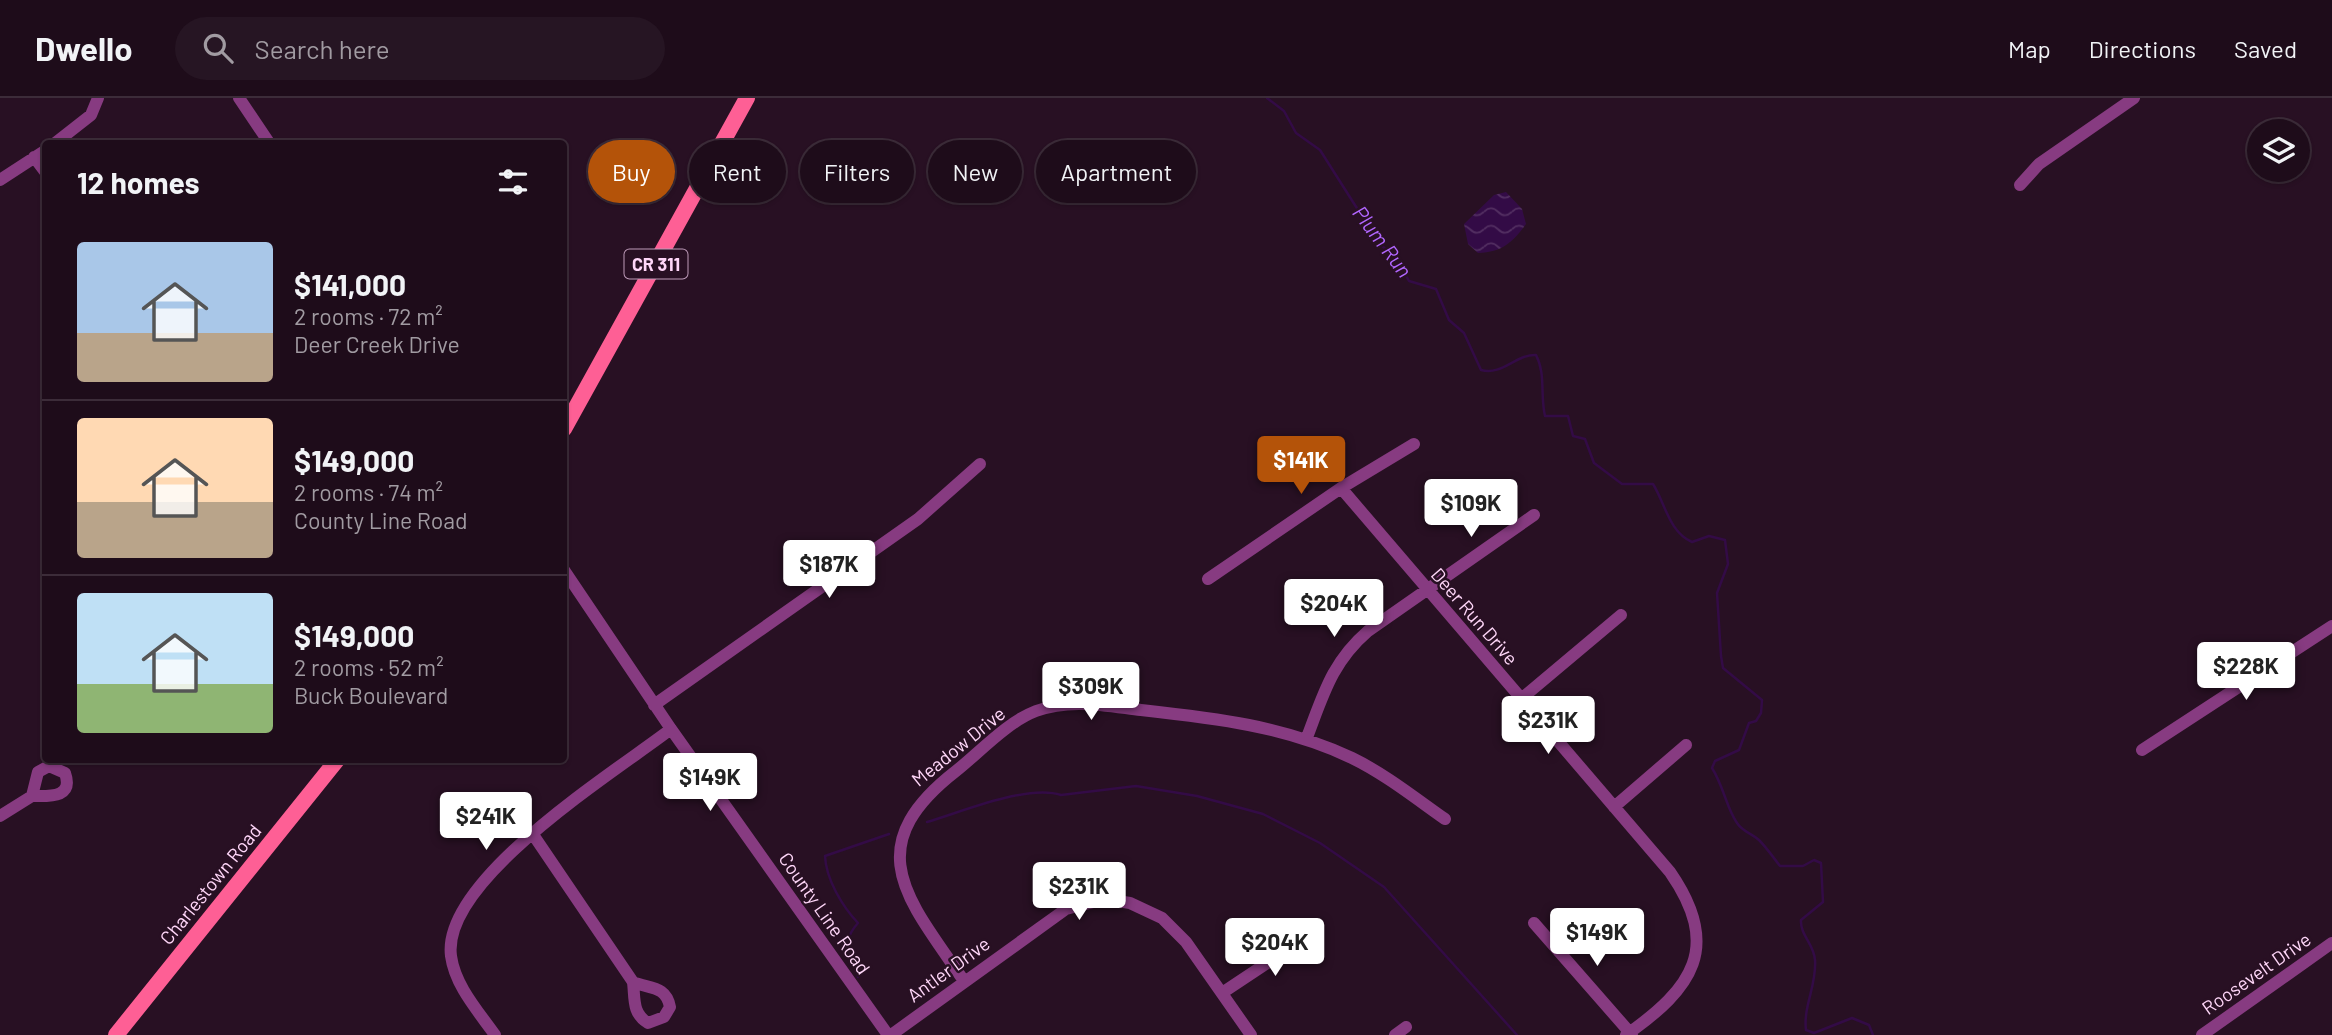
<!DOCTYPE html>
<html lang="en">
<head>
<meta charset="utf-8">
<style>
  body { margin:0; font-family:Barlow,sans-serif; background:#261523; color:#f1f3f6; height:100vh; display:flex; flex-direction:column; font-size:26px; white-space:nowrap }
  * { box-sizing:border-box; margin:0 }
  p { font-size:23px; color:#a19ba2 }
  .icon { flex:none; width:38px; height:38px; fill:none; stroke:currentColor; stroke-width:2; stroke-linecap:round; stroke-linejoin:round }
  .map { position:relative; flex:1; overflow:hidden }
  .details { position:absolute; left:42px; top:42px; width:525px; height:623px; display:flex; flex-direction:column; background:#1e0c1a; border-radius:7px; box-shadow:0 2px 5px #0004,0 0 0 2px #3c2c39 }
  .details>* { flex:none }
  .hud { position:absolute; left:588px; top:42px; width:665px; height:63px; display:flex; gap:14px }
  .controls { position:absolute; left:2247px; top:21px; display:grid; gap:14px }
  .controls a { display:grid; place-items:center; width:63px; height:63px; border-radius:50%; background:#1e0c1a; box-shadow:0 2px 5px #0004,0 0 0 2px #3c2c39; font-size:35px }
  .price { position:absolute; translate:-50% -60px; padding:0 16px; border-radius:7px; background:#fff; color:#222; font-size:23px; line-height:46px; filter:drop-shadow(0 2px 4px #0008) }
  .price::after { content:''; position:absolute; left:50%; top:42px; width:21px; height:16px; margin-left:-10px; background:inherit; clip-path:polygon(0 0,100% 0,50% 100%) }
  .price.on { background:#b45309; color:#fff }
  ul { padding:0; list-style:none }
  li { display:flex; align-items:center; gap:21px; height:175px; padding:0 35px }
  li+li { border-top:2px solid #3c2c39 }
  li span { display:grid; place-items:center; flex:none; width:196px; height:140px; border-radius:7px; color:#555 }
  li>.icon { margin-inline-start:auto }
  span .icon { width:84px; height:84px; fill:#fffc; stroke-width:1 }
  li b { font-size:30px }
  h2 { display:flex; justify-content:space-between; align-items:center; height:84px; padding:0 35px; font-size:30px }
  .pill { padding:0 24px; border-radius:32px; background:#1e0c1a; box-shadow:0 2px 5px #0004,0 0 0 2px #3c2c39; font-size:24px; line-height:63px }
  .pill.on { background:#b45309; color:#fff }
  header { display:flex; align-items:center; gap:42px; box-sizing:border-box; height:98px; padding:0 35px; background:#1e0c1a; border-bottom:2px solid #3c2c39 }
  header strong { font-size:33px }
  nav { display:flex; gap:38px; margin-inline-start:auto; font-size:24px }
  .search { width:490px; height:63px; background:#261523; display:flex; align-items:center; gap:18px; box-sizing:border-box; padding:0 24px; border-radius:38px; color:#a19ba2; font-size:26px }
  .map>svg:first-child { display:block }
</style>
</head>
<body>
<header>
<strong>Dwello</strong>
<div class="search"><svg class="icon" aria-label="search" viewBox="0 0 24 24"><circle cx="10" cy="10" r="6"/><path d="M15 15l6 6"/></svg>Search here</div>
<nav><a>Map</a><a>Directions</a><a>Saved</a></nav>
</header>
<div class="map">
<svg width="2332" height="937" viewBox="0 0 2332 937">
  <defs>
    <pattern id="water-waves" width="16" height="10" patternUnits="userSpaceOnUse" patternTransform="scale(1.75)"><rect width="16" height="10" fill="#330b46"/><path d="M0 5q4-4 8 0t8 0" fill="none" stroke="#522e61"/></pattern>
  </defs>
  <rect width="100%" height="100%" fill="#281023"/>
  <path fill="url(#water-waves)" d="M1506 94 1522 111 1526 126C1512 145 1502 154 1478 155L1468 146 1464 126 1494 97Z"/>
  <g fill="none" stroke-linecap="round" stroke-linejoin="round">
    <path stroke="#330b46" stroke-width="2.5" d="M1267 0 1284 13 1296 35 1320 52 1379 145 1397 162 1409 183 1436 191 1449 222 1464 235 1481 272C1502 278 1516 256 1536 257 1546 276 1540 297 1545 318H1568L1573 338 1585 341 1594 365 1622 386H1653C1665 405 1669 434 1692 444L1709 438 1725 442 1728 466 1717 495 1721 558 1723 570 1762 602 1761 615 1756 623 1749 625 1739 652 1715 663 1712 670C1724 689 1726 709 1737 725 1743 734 1751 735 1759 742 1766 749 1773 759 1780 768H1803L1814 762 1821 765 1823 804 1801 822C1800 837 1814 846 1815 862 1817 887 1803 908 1806 932L1814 935 1852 920 1869 927 1873 937
      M927 724C962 714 1027 686 1061 697L1136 688 1197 698 1263 716 1320 745 1384 789 1517 937
      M858 879C855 854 838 847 858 825 842 808 826 781 825 758L889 736"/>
    <path stroke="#873b81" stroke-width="12" d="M239 0 270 46
      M54 46 91 17 98 0
      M184 46H191
      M34 59 46 75
      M0 82 46 52
      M2020 87 2039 66 2134 0
      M1341 390 1670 774C1722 849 1693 890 1626 937
      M564 472 671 631 888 937
      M1208 481 1341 390 1414 346
      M1521 601 1621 517
      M654 607 918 421 980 366
      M1306 642C1323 598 1331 565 1368 533L1534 417
      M2142 652 2332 528
      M49 668 65 675C74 701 48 698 32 698L38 674Z
      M1614 709 1686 647
      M0 718 32 698
      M532 735 633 884
      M1534 825 1632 937
      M964 883C908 801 857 750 956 673 980 654 1007 624 1036 613 1070 600 1107 608 1141 612 1214 620 1285 628 1352 660 1385 676 1415 700 1445 721
      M633 884C649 891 666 887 670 909L664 919 648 925C632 915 635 901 633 884Z
      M1222 895 1309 837
      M495 937C479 914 455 888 451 858 441 782 615 674 671 631
      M891 937 1066 811 1105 801 1130 805 1162 820 1186 844 1251 937
      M1395 937 1406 929
      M2202 937 2332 845"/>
    <path stroke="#fe5f95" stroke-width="16" d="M564 331 747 0
      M116 937 337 662"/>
  </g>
  <g text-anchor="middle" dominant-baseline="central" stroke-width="5" stroke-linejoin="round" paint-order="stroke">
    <rect fill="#281023" stroke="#be9bb9" stroke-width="2" x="624.5" y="151.5" width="63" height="29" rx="5"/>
    <g font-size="18" font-weight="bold" fill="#ffd7f9">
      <text x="656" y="166">CR 311</text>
    </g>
    <g font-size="19" fill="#ffd7f9" stroke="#281023">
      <text transform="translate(1475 518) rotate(49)">Deer Run Drive</text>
      <text transform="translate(958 648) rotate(-39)">Meadow Drive</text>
      <text transform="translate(210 786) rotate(-51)">Charlestown Road</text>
      <text transform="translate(825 815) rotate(55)">County Line Road</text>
      <text transform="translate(948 871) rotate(-36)">Antler Drive</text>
      <text transform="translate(2256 875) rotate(-35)">Roosevelt Drive</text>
    </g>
    <g font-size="21" font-style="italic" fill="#b166fe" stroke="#281023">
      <text transform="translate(1383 143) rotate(53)">Plum Run</text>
    </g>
  </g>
</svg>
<div class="controls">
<a><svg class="icon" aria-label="layers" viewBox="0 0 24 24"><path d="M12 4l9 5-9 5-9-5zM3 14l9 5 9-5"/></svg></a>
</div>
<b class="price on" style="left:1301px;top:398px">$141K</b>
<b class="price" style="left:1471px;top:441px">$109K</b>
<b class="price" style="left:829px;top:502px">$187K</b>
<b class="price" style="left:1334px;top:541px">$204K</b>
<b class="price" style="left:2246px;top:604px">$228K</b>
<b class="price" style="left:1091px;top:624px">$309K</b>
<b class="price" style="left:1548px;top:658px">$231K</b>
<b class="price" style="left:710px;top:715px">$149K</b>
<b class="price" style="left:486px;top:754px">$241K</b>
<b class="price" style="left:1079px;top:824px">$231K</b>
<b class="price" style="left:1597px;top:870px">$149K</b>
<b class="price" style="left:1275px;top:880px">$204K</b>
<div class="hud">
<a class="pill on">Buy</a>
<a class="pill">Rent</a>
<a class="pill">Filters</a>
<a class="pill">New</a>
<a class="pill">Apartment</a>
</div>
<section class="details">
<h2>12 homes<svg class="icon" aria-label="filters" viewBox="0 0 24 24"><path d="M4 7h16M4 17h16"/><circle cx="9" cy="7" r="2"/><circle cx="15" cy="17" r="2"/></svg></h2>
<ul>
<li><span style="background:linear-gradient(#a9c7e8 65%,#b9a48a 0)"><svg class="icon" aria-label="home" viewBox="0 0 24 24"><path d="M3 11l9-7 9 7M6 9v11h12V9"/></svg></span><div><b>$141,000</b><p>2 rooms · 72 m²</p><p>Deer Creek Drive</p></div></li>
<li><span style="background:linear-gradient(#ffd9b3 60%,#b9a48a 0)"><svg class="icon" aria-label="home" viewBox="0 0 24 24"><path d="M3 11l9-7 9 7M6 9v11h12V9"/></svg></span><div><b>$149,000</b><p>2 rooms · 74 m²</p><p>County Line Road</p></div></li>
<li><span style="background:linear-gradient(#bfe0f5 65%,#8fb573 0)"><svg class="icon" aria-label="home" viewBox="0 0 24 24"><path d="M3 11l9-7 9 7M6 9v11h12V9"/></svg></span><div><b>$149,000</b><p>2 rooms · 52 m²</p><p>Buck Boulevard</p></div></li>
</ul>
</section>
</div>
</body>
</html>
